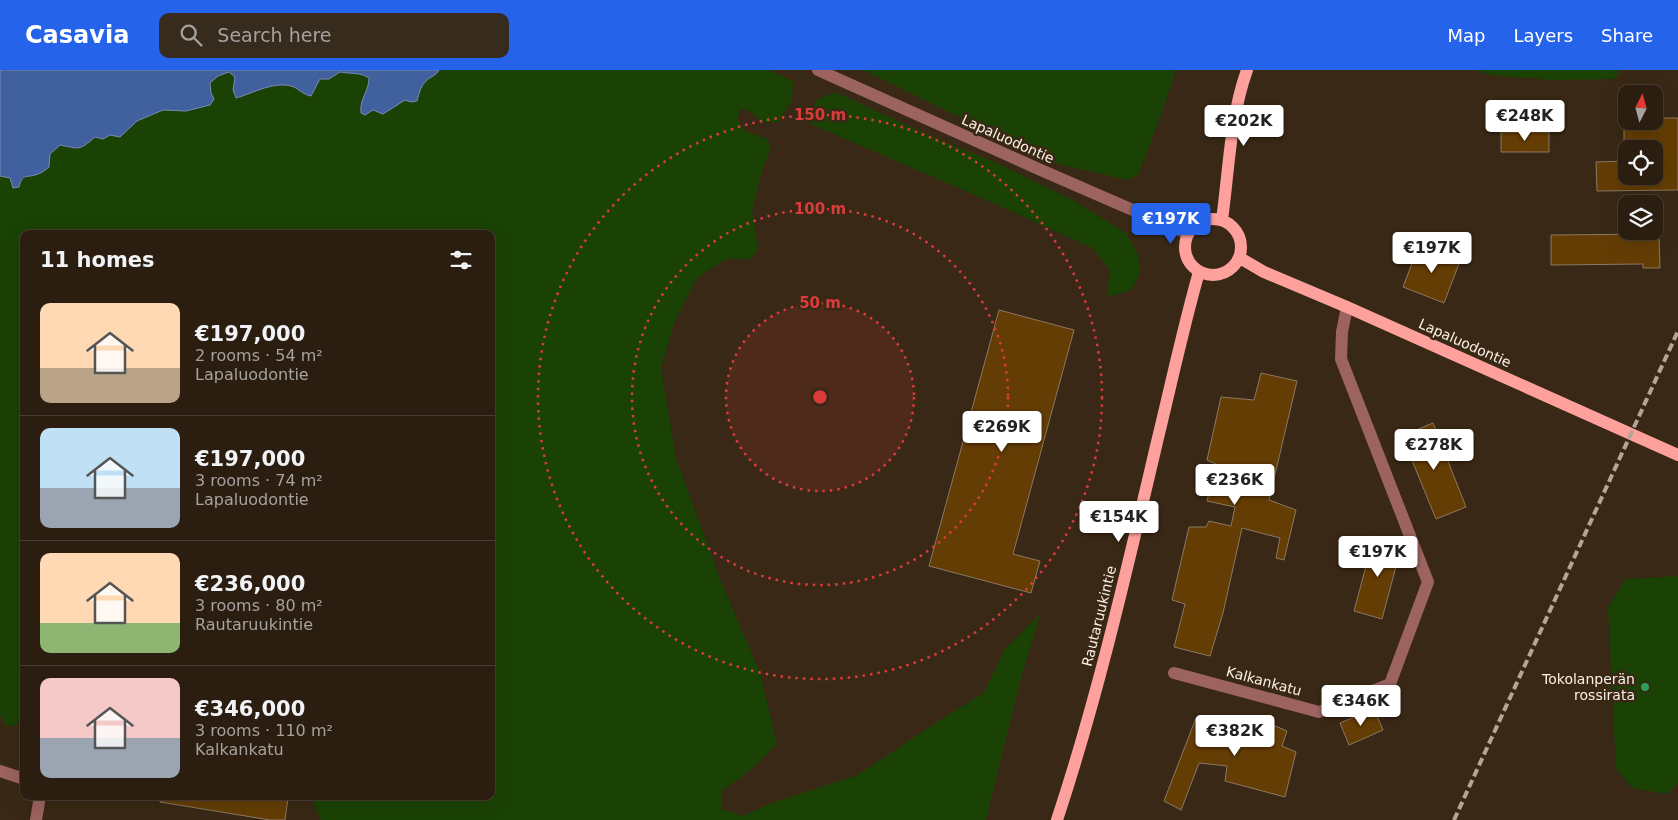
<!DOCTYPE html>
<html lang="en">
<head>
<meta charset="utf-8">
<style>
  body { margin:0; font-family:"DejaVu Sans",sans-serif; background:#372b1e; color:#f1f3f6; height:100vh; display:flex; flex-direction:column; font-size:19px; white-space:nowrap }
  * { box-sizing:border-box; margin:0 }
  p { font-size:16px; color:#a6a29f }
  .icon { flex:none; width:28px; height:28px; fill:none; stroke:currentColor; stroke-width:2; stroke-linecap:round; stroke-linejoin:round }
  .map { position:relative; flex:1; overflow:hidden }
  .drawer { position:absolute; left:20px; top:160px; width:475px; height:570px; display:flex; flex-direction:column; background:#2b1e10; border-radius:10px; box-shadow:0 5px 20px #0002,0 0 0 1px #473c30 }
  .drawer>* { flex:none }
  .needle { width:32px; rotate:6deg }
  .buttons { position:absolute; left:1618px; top:15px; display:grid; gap:10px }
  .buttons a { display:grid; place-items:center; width:45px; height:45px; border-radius:10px; background:#2b1e10; box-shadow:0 5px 20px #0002,0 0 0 1px #473c30; font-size:25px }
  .price { position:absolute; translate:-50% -42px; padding:0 11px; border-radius:5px; background:#fff; color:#222; font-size:16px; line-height:32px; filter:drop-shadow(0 1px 2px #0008) }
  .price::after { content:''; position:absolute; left:50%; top:30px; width:15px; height:11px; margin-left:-8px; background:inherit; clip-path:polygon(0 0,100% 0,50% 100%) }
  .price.active { background:#2563eb; color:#fff }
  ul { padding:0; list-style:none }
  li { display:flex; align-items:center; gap:15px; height:125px; padding:0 20px }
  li+li { border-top:1px solid #473c30 }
  li span { display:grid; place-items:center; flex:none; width:140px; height:100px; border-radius:10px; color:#555 }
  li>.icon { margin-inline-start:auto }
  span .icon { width:60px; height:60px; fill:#fffc; stroke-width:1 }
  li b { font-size:21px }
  h2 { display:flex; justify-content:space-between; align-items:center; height:60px; padding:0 20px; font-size:21px }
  header { display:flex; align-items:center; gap:30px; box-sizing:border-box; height:70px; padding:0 25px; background:#2563eb; color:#fff }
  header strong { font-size:24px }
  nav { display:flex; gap:28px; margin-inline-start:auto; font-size:18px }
  .search { width:350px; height:45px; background:#372b1e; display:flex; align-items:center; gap:12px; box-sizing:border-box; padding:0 18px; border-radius:10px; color:#a6a29f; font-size:19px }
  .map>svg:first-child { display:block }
</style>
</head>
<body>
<header>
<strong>Casavia</strong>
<div class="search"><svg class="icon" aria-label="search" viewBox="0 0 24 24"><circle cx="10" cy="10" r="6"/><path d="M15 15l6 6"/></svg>Search here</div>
<nav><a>Map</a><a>Layers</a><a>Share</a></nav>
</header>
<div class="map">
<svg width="1678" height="750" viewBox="0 0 1678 750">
  <rect width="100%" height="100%" fill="#392815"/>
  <path fill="#1a4205" d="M439 0H769L793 11 792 30 778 53 763 52 748 40 741 39 737 49 745 61 768 69 770 80 761 105 752 140 758 179 750 189H726L697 208 674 253 661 299 676 388 721 512 759 600 777 674 754 697 722 721V739L743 746 769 734 858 705 946 646 984 623 1004 580 1040 544 1018 619 986 750H321L311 726H491V164H24V631L17 655 6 656 0 644V106L21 109 25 107 38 104 50 84 60 75 76 79C92 69 100 63 120 67L137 51 163 40 186 41 211 23 210 13 218 6 229 2 235 6 233 20 237 28 275 15 293 17 307 26 320 9H329L340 2C350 4 360 3 369 8V15L359 36 383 44 405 30 411 32 426 10 437 5Z
    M863 0H1176L1161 45 1138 105 1127 110 1054 93Z
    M1476 0H1619L1616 9 1552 10 1489 5Z
    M835 22 926 64 992 91 1071 129 1126 163 1138 184 1140 204 1131 220 1107 227 1110 200 1092 178 1009 140 804 51 817 30Z
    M1678 506V713L1667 724 1632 718 1616 698 1608 537 1626 509Z"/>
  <path fill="#41619e" stroke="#798cb3" d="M0 0H439C436 6 431 6 426 11 420 17 419 24 417 31L411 32 405 30 383 44 373 40 365 45 361 43C359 30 369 21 369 8 360 2 350 4 340 2L329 9H320L311 26C304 25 300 20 294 17 275 10 254 23 236 28L233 20 235 7 229 2 218 6 210 13 211 23 214 29 210 35 186 41 163 40 137 51 120 67 110 65 103 69 95 67C79 81 80 79 60 75L50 84 49 97C45 100 42 103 38 104 26 109 23 102 19 117L13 118 10 108 0 106Z"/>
  <path fill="#643d04" stroke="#8c7863" d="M1654 48H1678V120L1597 121 1596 92 1626 91V106H1654V78H1624V51H1654Z
    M1501 62H1549V82H1501Z
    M1659 164 1660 198H1643V194L1551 195V165Z
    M1419 175 1460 191 1444 233 1403 217Z
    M999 240 1074 260 1013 484 1040 491 1031 523 929 496Z
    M1261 303 1297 311 1269 430 1296 440 1284 490 1276 488 1280 468 1242 458 1223 543 1210 586 1174 577 1185 534 1172 530 1189 457H1206L1209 451 1231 456 1235 437 1207 431 1216 394 1207 390 1221 327 1254 330Z
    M1433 353 1466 437 1436 449 1402 366Z
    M1374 466 1402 474 1382 549 1354 541Z
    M1374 639 1383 660 1349 675 1340 653Z
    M1226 647 1251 658 1256 648 1287 661 1282 676 1296 682 1285 727 1225 711 1227 696 1199 693 1181 740 1164 731 1196 648 1222 658Z
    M161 726H277L288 728 285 750H270L160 732Z"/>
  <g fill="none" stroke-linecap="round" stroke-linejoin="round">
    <path stroke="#9c6360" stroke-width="12" d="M818 0 1043 101 1188 164
      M1174 603 1319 642 1390 614 1428 512 1341 289 1342 262 1347 237
      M0 701 24 709
      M36 750 40 726"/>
    <path stroke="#fea19c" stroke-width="12" d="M1185 177a28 28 0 1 1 56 0a28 28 0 1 1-56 0Z
      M1222 150C1229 99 1230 48 1247 0
      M1240 188 1264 202 1347 237 1678 385
      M1057 750C1098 626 1127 499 1157 372 1171 315 1183 258 1199 202"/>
    <path stroke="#b3a597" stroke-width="4" stroke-dasharray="8 4" stroke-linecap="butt" d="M1454 750 1678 261"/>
  </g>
  <circle cx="820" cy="327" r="94" fill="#da3c3b" fill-opacity=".12"/>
  <g fill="none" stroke="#da3c3b" stroke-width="2.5" stroke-dasharray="2.5 5">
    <circle cx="820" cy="327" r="94"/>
    <circle cx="820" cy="327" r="188"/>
    <circle cx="820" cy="327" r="282"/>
  </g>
  <circle fill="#2e9e5b" stroke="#392815" stroke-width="2" cx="1645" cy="617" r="5"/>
  <g text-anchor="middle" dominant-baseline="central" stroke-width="5" stroke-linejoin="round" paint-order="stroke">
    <g font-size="14" fill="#fbf0e4" stroke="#392815">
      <text transform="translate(1008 69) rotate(24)">Lapaluodontie</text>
      <text transform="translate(1465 273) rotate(24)">Lapaluodontie</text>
      <text transform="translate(1099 546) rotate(-76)">Rautaruukintie</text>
      <text transform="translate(1264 611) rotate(15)">Kalkankatu</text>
    </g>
    <g font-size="14" fill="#fbf0e4" stroke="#392815" text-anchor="end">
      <text x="1635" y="609">Tokolanperän<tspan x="1635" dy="16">rossirata</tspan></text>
    </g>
  </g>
  <circle cx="820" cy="327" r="8" fill="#da3c3b" stroke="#392815" stroke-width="2.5"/>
  <g font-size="15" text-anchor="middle" font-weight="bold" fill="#da3c3b" stroke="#392815" stroke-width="5" stroke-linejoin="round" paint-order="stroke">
    <text x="820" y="50">150 m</text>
    <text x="820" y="144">100 m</text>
    <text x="820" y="238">50 m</text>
  </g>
</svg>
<div class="buttons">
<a><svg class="needle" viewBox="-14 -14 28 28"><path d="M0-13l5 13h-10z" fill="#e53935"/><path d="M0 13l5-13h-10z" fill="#a6a29f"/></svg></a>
<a><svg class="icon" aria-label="locate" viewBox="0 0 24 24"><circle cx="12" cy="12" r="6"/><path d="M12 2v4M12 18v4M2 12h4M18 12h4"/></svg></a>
<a><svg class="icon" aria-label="layers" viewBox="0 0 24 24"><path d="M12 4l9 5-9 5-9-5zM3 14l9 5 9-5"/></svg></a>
</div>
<b class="price" style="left:1525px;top:72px">€248K</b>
<b class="price" style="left:1244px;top:77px">€202K</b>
<b class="price active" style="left:1171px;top:175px">€197K</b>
<b class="price" style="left:1432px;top:204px">€197K</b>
<b class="price" style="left:1002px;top:383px">€269K</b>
<b class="price" style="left:1434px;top:401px">€278K</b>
<b class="price" style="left:1235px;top:436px">€236K</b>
<b class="price" style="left:1119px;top:473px">€154K</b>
<b class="price" style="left:1378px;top:508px">€197K</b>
<b class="price" style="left:1361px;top:657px">€346K</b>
<b class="price" style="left:1235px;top:687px">€382K</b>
<section class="drawer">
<h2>11 homes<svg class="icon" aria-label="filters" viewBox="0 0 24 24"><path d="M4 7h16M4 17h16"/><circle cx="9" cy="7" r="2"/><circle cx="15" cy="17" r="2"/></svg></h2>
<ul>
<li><span style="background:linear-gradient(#ffd9b3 65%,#b9a48a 0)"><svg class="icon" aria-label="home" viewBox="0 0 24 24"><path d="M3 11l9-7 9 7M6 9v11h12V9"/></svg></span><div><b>€197,000</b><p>2 rooms · 54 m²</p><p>Lapaluodontie</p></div></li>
<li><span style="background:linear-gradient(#bfe0f5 60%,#9aa5b1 0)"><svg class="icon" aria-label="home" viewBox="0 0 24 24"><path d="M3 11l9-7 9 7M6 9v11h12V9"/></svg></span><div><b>€197,000</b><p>3 rooms · 74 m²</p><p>Lapaluodontie</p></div></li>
<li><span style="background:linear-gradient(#ffd9b3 70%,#8fb573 0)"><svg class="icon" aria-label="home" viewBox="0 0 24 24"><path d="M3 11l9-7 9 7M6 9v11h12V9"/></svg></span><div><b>€236,000</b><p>3 rooms · 80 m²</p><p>Rautaruukintie</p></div></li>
<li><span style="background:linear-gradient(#f6c9c9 60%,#9aa5b1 0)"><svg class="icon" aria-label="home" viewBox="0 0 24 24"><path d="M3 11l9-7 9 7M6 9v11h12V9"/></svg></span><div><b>€346,000</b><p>3 rooms · 110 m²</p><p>Kalkankatu</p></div></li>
</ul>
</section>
</div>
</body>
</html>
